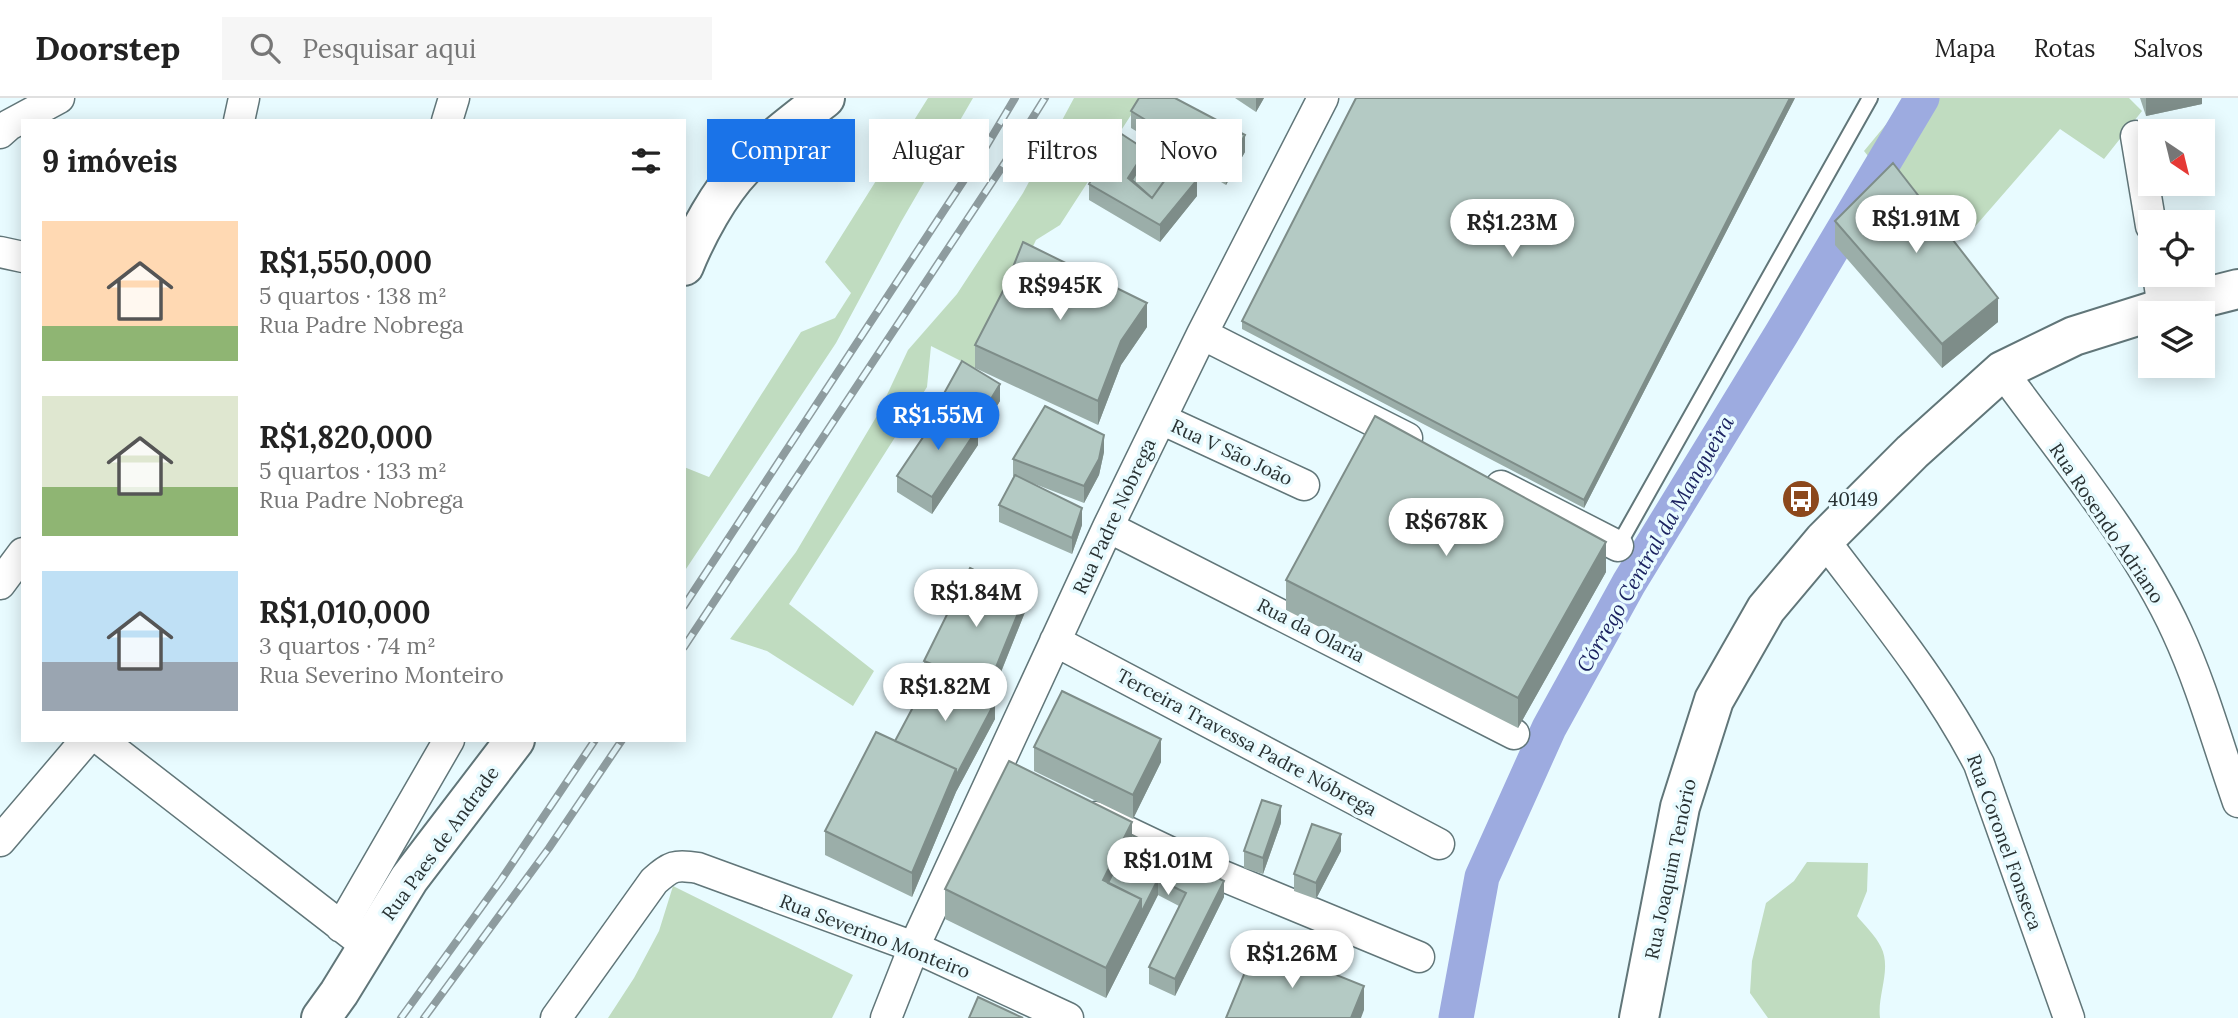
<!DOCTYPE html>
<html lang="pt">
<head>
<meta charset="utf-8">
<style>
  body { margin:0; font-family:Lora,serif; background:#f6f6f6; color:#222; height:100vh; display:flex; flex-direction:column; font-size:26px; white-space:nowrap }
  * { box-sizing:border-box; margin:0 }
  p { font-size:23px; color:#767676 }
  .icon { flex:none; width:38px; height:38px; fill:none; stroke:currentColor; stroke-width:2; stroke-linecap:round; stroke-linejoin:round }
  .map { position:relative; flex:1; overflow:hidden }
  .side { position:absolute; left:21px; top:21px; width:665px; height:623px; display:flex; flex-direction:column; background:#fff; border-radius:0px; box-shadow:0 4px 18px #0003 }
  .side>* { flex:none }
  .guide { position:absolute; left:707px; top:21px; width:665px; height:63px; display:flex; gap:14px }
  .needle { width:46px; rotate:145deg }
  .controls { position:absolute; left:2138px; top:21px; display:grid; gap:14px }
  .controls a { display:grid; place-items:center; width:77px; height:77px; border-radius:0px; background:#fff; box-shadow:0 4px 18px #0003; font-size:35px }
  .price { position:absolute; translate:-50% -60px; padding:0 16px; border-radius:24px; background:#fff; color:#222; font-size:23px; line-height:46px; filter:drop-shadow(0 2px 4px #0008) }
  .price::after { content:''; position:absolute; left:50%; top:42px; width:21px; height:16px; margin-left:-10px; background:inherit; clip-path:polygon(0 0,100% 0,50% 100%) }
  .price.selected { background:#1a73e8; color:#fff }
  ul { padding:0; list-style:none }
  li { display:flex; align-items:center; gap:21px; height:175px; padding:0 21px }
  li span { display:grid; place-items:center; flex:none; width:196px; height:140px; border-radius:0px; color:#555 }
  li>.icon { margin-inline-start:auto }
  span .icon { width:84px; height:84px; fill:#fffc; stroke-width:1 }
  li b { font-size:30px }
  h2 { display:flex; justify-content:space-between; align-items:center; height:84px; padding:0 21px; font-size:30px }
  .chip { padding:0 24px; border-radius:0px; background:#fff; box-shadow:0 4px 18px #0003; font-size:24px; line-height:63px }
  .chip.selected { background:#1a73e8; color:#fff }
  header { display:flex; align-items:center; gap:42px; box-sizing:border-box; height:98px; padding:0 35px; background:#fff; border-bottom:2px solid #e0e0e0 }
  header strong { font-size:33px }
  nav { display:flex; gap:38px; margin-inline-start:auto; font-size:24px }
  .search { width:490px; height:63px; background:#f6f6f6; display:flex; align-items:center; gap:18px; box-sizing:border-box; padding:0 24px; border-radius:0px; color:#767676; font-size:26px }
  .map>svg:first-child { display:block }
</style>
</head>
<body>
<header>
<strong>Doorstep</strong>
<div class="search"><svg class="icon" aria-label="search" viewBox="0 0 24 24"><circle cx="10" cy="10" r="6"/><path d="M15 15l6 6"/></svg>Pesquisar aqui</div>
<nav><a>Mapa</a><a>Rotas</a><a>Salvos</a></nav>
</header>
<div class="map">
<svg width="2238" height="920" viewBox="0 0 2238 920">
  <rect width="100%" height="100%" fill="#e8fbff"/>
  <path fill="#c0dcc0" d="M928 0H973L901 124 836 245 684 474V369L709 379 801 234 835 220 851 195 825 164Z
    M1074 0H1142L1060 127 1036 142 975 270 931 248 927 289 789 506 874 573 853 608 767 553 730 541 796 454 878 316 908 252 957 196 1023 95Z
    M1908 0H2129L2142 13 2104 61 2060 31 1972 132 1965 124 1940 115 1923 127 1864 53Z
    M1807 764 1868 765 1867 793 1857 818C1864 827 1876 838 1881 849 1892 871 1877 897 1880 920H1768L1750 895 1752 863 1766 805 1794 783Z
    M673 788 853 877 832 920H608L634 880 659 833Z"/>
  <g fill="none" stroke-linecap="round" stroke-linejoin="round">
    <path stroke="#9dabe0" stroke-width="35" d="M1456 920 1482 779 1549 630 1629 485 1782 235 1922 0"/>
    <defs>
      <path id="lane" d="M1618 448 1870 0"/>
      <path id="street" d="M239 23 244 0
        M447 23 454 0
        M0 35 9 27 59 0
        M2136 38 2151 128
        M0 154 23 159
        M2158 177 2163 210
        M1202 236 1407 340
        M2002 273C2060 353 2136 444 2177 534 2202 588 2218 647 2238 704
        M1161 321 1304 387
        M1501 388 1618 448
        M1108 429 1514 636
        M1824 442C1879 515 1937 585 1979 666L2069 920
        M0 486 23 455
        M1055 543 1439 746
        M101 642 368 849
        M1096 719 1199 768 1419 859
        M0 743 86 642
        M341 829 449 642
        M556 920 654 783C671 768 675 766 698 770L914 849 1068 920
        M886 920 914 849 1108 429 1202 236 1323 0"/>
      <path id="secondary" d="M684 168C697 136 719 95 743 70 767 44 797 22 825 0
        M321 920 339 895 409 781 515 642
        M1639 920 1680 709 1714 602 1766 511 1824 442 1912 354 2002 273 2074 238 2163 210 2238 191"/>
    </defs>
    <use href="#lane" stroke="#617679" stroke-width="18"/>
    <use href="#street" stroke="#617679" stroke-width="33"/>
    <use href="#secondary" stroke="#617679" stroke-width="42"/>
    <use href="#lane" stroke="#fff" stroke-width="14"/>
    <use href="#street" stroke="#fff" stroke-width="30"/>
    <use href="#secondary" stroke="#fff" stroke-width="38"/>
    <defs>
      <path id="rail" d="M684 508 987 47 1015 0
        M684 549 1004 66 1045 0
        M401 920 501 782 595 642
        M424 920 549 750 622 642"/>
    </defs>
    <use href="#rail" stroke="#8e9c9f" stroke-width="8"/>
    <use href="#rail" stroke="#e8fbff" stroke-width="5" stroke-dasharray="16" stroke-linecap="butt"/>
  </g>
  <path fill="#9baea9" d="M1235 0H1264L1256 14Z
    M1795 0 1584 410 1242 231V223Z
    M2140 0H2202V6L2146 18Z
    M1131 13 1245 54 1226 87 1131 30Z
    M1146 60 1169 76 1197 98 1160 144 1089 102V86Z
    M1835 123 1998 224 1942 270 1835 147Z
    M1147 229 1121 267 1098 327 975 270V247Z
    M942 299 1000 303 980 336 978 334V347L932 416 897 394V378L942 311Z
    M1104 354 1099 377 1084 405 1027 383 1082 427 1072 456 999 424V407L1014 378H1013V361Z
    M1606 474 1518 630 1286 512V482Z
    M1025 514 990 602 995 621 956 694 912 799 825 757V733L895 643 928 581 924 580V563Z
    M1034 649 1161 664 1133 721 1034 673Z
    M1281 725 1263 776 1244 770V753Z
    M1132 737 1224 799 1175 898 1149 886V869L1179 808 1158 797 1106 900 945 821V791Z
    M1341 753 1316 801 1294 793V776Z"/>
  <path fill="#7e8d89" d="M1256 0H1264L1256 14Z
    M1790 0H1795L1584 410V402Z
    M2146 0H2202V6L2146 18Z
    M1245 37V54L1226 87V71Z
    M1146 52V69L1128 96V80Z
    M1197 82V98L1160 144V127Z
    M1998 200V224L1942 270V246Z
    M1147 205V229L1121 267 1098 327V303L1121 243Z
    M1000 286V303L980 336V319Z
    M978 330V347L932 416V399Z
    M1104 337V354L1099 377 1084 405V388Z
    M1082 410V427L1072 456V440Z
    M1606 444V474L1518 630V600Z
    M1025 498V514L988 606V589Z
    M995 604V621L956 694 912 799V775L956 671Z
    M1161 641V664L1133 721V697Z
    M1281 708V725L1263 776V760Z
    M1132 724V754L1103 795V782Z
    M1341 736V753L1316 801V785Z
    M1158 781V797L1106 900V870L1141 801Z
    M1224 783V799L1175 898V881Z
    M1364 888V912L1361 920H1351Z"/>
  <path fill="#b4cac4" stroke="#7e8d89" stroke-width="2" d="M1139 0H1175L1245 37 1226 71 1131 13Z
    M1356 0H1790L1584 402 1242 223Z
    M1117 33 1146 52 1128 80 1152 100 1173 71 1197 82 1160 127 1089 86Z
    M1146 60 1169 76 1152 100 1132 82Z
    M1893 65 1998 200 1942 246 1835 123Z
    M1023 144 1147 205 1121 243 1098 303 975 247 1005 189Z
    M962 263 1000 286 980 319 942 299Z
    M944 308 978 330 932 399 897 378Z
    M1045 308 1104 337 1099 361 1084 388 1013 361Z
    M1375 318 1606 444 1518 600 1286 482Z
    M1015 377 1082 410 1072 440 999 407Z
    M970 470 1025 498 988 589 924 563Z
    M929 579 995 604 956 678V671L895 643Z
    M1062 593 1161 641 1133 697 1034 649Z
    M876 634 956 671 912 775 825 733Z
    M1009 663 1132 724 1103 782 1141 801 1106 870 945 791Z
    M1262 702 1281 708 1263 760 1244 753Z
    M1312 726 1341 736 1316 785 1294 776Z
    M1132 737 1224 783 1175 881 1149 869 1186 795 1158 781 1141 815V801L1108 785Z
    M1257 845 1364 888 1351 920H1226Z
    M978 899 1023 920H969Z"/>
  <defs>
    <symbol id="bus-disc" viewBox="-11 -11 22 22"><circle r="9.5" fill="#8c481c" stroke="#e8fbff"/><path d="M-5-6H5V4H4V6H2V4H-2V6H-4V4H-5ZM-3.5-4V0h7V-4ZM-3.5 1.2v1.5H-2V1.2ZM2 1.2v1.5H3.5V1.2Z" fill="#fff"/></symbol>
  </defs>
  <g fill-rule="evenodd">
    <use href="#bus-disc" x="1779" y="379" width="44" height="44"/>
  </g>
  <g text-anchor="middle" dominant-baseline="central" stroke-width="7" stroke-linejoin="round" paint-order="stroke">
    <g font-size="19" fill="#293233" stroke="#e8fbff">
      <text transform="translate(1232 354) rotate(25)">Rua V São João</text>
      <text transform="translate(1114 418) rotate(-65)">Rua Padre Nobrega</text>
      <text transform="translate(2107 425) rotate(56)">Rua Rosendo Adriano</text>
      <text transform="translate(1311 532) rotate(27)">Rua da Olaria</text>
      <text transform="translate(1247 644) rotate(28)">Terceira Travessa Padre Nóbrega</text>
      <text transform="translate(2005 744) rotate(70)">Rua Coronel Fonseca</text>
      <text transform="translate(440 745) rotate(-54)">Rua Paes de Andrade</text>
      <text transform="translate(1670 771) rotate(-78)">Rua Joaquim Tenório</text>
      <text transform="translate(875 838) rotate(21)">Rua Severino Monteiro</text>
    </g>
    <g font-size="19" fill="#293233" stroke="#e8fbff" text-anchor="start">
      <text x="1828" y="401">40149</text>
    </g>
    <g font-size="21" font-style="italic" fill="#1b2260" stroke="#e8fbff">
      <text transform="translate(1655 446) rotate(-60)">Córrego Central da Mangueira</text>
    </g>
  </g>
</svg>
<div class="controls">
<a><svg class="needle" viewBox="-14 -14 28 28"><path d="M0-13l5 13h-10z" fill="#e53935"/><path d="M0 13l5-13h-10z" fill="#767676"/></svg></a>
<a><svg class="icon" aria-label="locate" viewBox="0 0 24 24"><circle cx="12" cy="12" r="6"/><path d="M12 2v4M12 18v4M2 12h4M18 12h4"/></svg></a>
<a><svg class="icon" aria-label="layers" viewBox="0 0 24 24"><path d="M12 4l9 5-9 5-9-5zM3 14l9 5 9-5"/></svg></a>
</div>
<b class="price" style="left:1916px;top:157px">R$1.91M</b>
<b class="price" style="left:1512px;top:161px">R$1.23M</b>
<b class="price" style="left:1060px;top:224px">R$945K</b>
<b class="price selected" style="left:938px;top:354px">R$1.55M</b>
<b class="price" style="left:1446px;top:460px">R$678K</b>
<b class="price" style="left:976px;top:531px">R$1.84M</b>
<b class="price" style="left:945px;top:625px">R$1.82M</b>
<b class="price" style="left:1168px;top:799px">R$1.01M</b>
<b class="price" style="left:1292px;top:892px">R$1.26M</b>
<div class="guide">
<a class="chip selected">Comprar</a>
<a class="chip">Alugar</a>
<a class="chip">Filtros</a>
<a class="chip">Novo</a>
</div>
<section class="side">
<h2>9 imóveis<svg class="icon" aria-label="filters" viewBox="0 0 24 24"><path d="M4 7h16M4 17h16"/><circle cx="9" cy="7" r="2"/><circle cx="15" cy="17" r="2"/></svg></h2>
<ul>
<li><span style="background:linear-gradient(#ffd9b3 75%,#8fb573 0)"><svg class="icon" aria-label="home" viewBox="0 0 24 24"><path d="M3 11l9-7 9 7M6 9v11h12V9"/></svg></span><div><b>R$1,550,000</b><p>5 quartos · 138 m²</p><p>Rua Padre Nobrega</p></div></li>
<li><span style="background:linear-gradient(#dfe7d0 65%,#8fb573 0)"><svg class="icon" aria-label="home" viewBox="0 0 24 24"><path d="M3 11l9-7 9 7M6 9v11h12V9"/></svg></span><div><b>R$1,820,000</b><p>5 quartos · 133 m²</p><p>Rua Padre Nobrega</p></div></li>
<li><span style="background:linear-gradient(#bfe0f5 65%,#9aa5b1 0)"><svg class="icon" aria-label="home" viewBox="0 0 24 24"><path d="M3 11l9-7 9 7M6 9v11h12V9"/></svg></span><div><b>R$1,010,000</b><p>3 quartos · 74 m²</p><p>Rua Severino Monteiro</p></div></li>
</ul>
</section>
</div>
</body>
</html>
